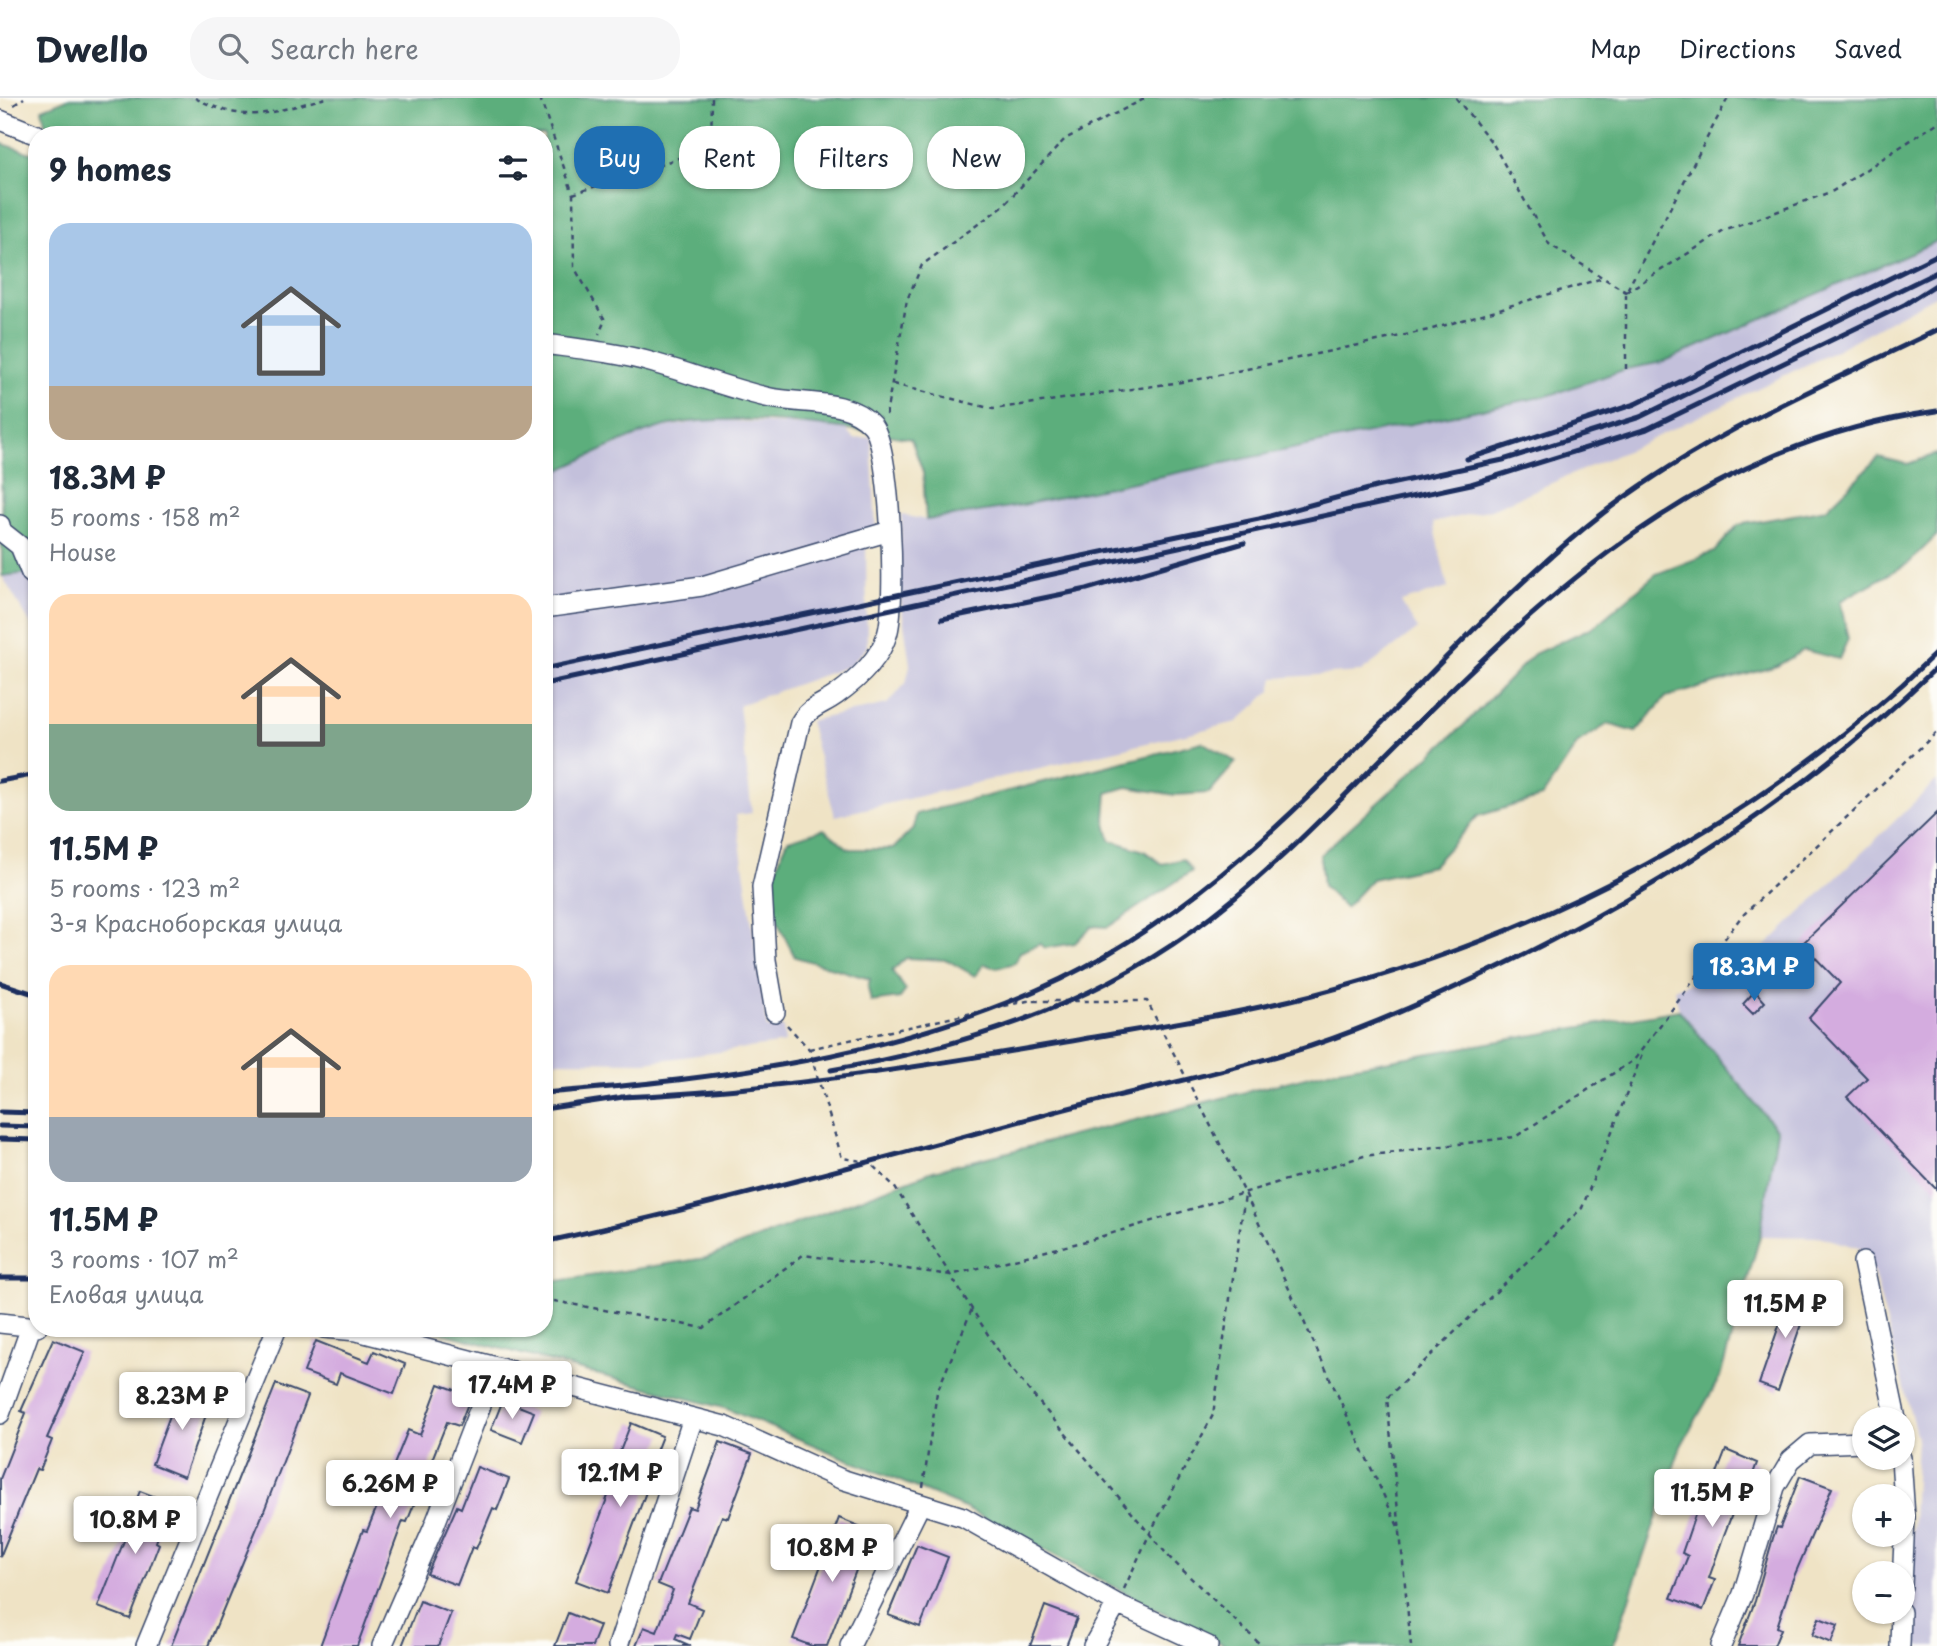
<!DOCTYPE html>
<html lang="en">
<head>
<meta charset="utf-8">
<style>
  body { margin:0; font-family:"Playpen Sans",sans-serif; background:#f6f6f7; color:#1f2937; height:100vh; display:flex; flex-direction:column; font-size:26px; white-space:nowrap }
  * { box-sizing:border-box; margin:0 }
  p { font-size:23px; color:#747a83 }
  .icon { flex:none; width:38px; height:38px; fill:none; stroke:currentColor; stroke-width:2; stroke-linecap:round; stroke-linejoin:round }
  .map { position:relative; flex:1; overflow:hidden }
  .panel { position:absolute; left:28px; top:28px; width:525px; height:1211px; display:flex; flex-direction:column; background:#fff; border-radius:28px; box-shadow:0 2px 5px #0004 }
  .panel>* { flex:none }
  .top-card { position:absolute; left:574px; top:28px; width:665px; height:63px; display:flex; gap:14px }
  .controls { position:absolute; left:1852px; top:1309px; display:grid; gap:14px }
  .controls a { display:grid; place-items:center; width:63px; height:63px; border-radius:50%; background:#fff; box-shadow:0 2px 5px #0004; font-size:35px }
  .price { position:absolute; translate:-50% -60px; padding:0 16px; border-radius:7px; background:#fff; color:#222; font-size:23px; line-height:46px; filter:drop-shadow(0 2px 4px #0008) }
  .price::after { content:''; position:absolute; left:50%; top:42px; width:21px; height:16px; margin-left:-10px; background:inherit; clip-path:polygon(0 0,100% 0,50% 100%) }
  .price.on { background:#1f6fb2; color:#fff }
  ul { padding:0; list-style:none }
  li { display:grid; align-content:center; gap:14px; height:371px; padding:0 21px }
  li span { display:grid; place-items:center; height:217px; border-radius:21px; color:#555 }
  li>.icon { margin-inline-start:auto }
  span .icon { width:126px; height:126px; fill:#fffc; stroke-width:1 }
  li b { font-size:30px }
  h2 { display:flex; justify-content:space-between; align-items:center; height:84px; padding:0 21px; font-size:30px }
  .chip { padding:0 24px; border-radius:28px; background:#fff; box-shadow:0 2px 5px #0004; font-size:24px; line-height:63px }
  .chip.on { background:#1f6fb2; color:#fff }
  header { display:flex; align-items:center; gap:42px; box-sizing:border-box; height:98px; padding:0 35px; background:#fff; border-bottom:2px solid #e0e1e3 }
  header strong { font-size:33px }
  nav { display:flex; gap:38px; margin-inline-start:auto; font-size:24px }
  .search { width:490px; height:63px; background:#f6f6f7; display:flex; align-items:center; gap:18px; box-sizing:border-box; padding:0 24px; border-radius:28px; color:#747a83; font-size:26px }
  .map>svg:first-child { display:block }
</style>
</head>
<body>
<header>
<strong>Dwello</strong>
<div class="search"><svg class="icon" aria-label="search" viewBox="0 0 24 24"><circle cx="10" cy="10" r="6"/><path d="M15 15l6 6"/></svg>Search here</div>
<nav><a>Map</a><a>Directions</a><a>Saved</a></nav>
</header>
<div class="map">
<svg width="1937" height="1548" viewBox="0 0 1937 1548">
  <rect width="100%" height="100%" fill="#fdfcf7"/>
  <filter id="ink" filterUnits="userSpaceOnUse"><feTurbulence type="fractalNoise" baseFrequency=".0143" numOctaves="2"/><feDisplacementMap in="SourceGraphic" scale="14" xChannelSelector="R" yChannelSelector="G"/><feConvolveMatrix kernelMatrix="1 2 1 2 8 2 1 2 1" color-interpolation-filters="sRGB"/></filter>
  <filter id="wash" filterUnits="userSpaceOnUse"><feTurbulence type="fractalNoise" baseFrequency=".00686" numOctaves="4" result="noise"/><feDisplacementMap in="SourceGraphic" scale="28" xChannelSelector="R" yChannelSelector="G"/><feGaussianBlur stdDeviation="1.57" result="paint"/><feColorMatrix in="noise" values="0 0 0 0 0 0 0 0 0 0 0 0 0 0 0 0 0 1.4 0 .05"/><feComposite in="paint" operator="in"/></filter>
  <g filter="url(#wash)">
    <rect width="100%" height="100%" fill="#efe3c5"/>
    <path fill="#c3c0db" d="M1937 143V197L1827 257 1631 351 1491 411 1433 425 1448 490 1401 504 1418 531 1361 574 1274 580 1271 593 1237 624 835 718 809 623 887 606 906 585 910 567 898 484 902 417 926 422 1663 264Z
      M710 322 844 329 854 341 871 339 876 433 866 436 867 549 849 568 739 607 752 715 736 717 767 930 783 929 785 945 646 964 550 963V976H544V379L653 331Z
      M37 474V537L2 478Z
      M1937 682V1548H1907L1917 1340 1868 1153 1822 1139 1760 1138 1777 1032 1679 912 1674 891 1742 863 1768 846Z"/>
    <path fill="#5cae7b" stroke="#3c6e6c" stroke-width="2" d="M70 0H1937V143L1663 264 1626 271 1550 297 1023 407 926 422 923 374 911 341C844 329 716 310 652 332 615 344 580 364 544 379V37H44L46 30 42 11Z
      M0 45 37 57V474L2 478Z
      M1937 356V437L1909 465 1840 503 1848 541 1839 561 1804 552 1777 568 1666 599 1636 634 1608 626 1578 645 1542 699 1478 718 1432 768 1372 781 1345 810 1323 788 1320 757 1464 627 1534 556 1595 528 1656 476 1714 454 1738 427 1826 411 1879 359 1907 366Z
      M1202 644 1236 664 1209 695 1175 697 1127 689 1107 695 1105 721 1110 742 1144 753 1162 766 1183 761 1192 773 1108 829 1092 828 1075 845 1045 850 1040 846 1020 854 1015 865 997 870 984 866 975 878 947 862 906 860 892 873 906 892 900 900 871 904 868 890 870 881 795 859C768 807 763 797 788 742L824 731 849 751H893L914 730 916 716Z
      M1679 912 1777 1032 1760 1138 1720 1279 1681 1348 1613 1548H1226L967 1411 727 1311 424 1230H544V1185L706 1160 933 1073 1333 972Z"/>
    <g id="blocks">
      <path fill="#d4acdf" d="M1937 715V1092L1847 999 1867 980 1809 920 1840 885 1802 846Z
        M1755 893 1765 904 1753 916 1743 906Z
        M1792 1190 1811 1197 1778 1293 1759 1286Z
        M53 1241 85 1254 47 1340 52 1342 40 1372 36 1371 0 1459V1381L26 1315 21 1313Z
        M316 1243 369 1264 374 1253 405 1266 394 1296 340 1275 336 1286 304 1274Z
        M276 1286 308 1298 264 1413 208 1548H171Z
        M439 1286 471 1298 459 1328 447 1324 407 1424 403 1423 357 1548H320L363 1432 367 1433 408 1332 420 1337Z
        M181 1288 212 1300 184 1379 152 1366Z
        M503 1302 534 1314 522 1344 491 1332Z
        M631 1325 662 1338 644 1384 649 1386 608 1495 576 1483 623 1358 619 1356Z
        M720 1344 752 1356 728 1420 722 1418 688 1505 702 1511 690 1541 677 1536 675 1541 691 1548H636L644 1529 657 1534 673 1492 658 1486 689 1409 695 1411Z
        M1726 1352 1757 1365 1746 1395 1741 1393 1724 1437 1709 1480 1715 1482 1703 1512 1671 1500 1688 1458 1682 1455 1695 1417 1707 1386 1712 1388Z
        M477 1369 509 1381 497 1412 493 1410 476 1451 472 1449 457 1487 427 1476 457 1408 461 1410Z
        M1800 1378 1832 1390 1792 1483 1777 1529 1781 1531 1774 1548H1738L1755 1503 1773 1440 1777 1429 1780 1430Z
        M140 1393 171 1405 156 1444 159 1446 130 1521 98 1509 131 1425 128 1423Z
        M839 1420 871 1433 827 1548H812L793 1541Z
        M917 1447 948 1459 920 1529 888 1517Z
        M420 1503 451 1515 438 1548H402Z
        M1045 1508 1077 1520 1066 1548H1030Z
        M568 1515 600 1528 592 1548H555Z
        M1819 1520 1838 1527 1831 1545 1812 1537Z"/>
    </g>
  </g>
  <g filter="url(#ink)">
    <use href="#blocks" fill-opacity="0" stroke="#3b4a6d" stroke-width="2"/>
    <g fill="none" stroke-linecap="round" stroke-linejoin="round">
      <defs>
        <path id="minor" d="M0 22 37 37
          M544 246C581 251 619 255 654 265 692 276 728 290 766 299 798 307 848 299 872 327 891 349 897 508 887 537 879 562 857 582 836 597 822 607 809 609 800 625L762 789 766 862 775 914
          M0 427 1 433 20 448 31 475 37 480
          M544 510 702 488 890 433
          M1863 1164 1896 1321
          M0 1225 37 1229
          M324 1230 357 1233 724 1328 841 1381 963 1419 1117 1506 1208 1548
          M0 1316 31 1229
          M1901 1360 1905 1419 1902 1488
          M146 1548 277 1230
          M382 1548 433 1431 495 1271
          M618 1548 693 1320
          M850 1548 920 1407
          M1093 1548 1117 1506
          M1721 1548 1743 1496 1775 1389 1791 1362 1810 1346 1864 1344
          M1900 1548 1901 1514"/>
      </defs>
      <use href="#minor" stroke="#3b4a6d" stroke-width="22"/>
      <path stroke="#3b4a6d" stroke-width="2.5" stroke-dasharray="5 5" stroke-linecap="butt" d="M195 0C250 28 269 14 326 0
        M540 0 573 96 574 169 605 222 599 236
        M1456 0 1493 46 1549 146 1626 194
        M14 7 24 0
        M573 96 711 49 712 0
        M1626 194 1724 133 1833 93 1937 25
        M1626 271V194L1728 0
        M893 286 993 311 1195 282 1429 232 1603 180
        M886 317 907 202 922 167 1003 108 1065 41 1146 0
        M787 927 809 951 842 1060 869 1064 894 1088 1006 1265 1170 1460 1262 1548
        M809 951 1027 903H1147L1245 1095 1400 1433
        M544 1204 554 1203 704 1230 803 1157 951 1177 1090 1142 1364 1058 1515 1039 1634 962 1741 819 1937 634
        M923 1389 937 1294 972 1211
        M1124 1491 1150 1435 1213 1317 1245 1097
        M1411 1548 1387 1300 1582 1110 1643 954"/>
      <use href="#minor" stroke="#fff" stroke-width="19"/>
      <path stroke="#1b2f5e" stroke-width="5" d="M1467 361 1635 306 1937 157
        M942 521 1087 491 1244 445
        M544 571 1259 421 1376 389 1503 362 1640 319 1937 174
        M544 586 1471 386 1647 331 1904 207 1937 186
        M0 683 37 676
        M0 885 37 897
        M831 972C959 950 1085 910 1192 833 1267 779 1331 711 1396 646 1554 488 1706 345 1937 313
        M544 995C724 980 896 960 1061 881 1274 778 1408 574 1587 428 1690 343 1818 290 1937 232
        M621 999C769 993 914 970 1060 945 1144 930 1229 918 1312 897 1545 837 1764 722 1937 554
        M544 1011 630 998
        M0 1014 37 1015
        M0 1028 37 1029
        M0 1041 37 1042
        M544 1144C712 1107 877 1062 1043 1017 1132 992 1223 976 1311 948 1371 928 1430 901 1488 874 1652 796 1806 696 1937 569
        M0 1180H37"/>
    </g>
  </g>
</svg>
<div class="controls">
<a><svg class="icon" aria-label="layers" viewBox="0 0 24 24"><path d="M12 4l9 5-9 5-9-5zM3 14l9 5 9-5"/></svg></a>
<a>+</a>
<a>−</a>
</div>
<b class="price on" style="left:1754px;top:905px">18.3M ₽</b>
<b class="price" style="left:1785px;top:1242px">11.5M ₽</b>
<b class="price" style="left:512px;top:1323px">17.4M ₽</b>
<b class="price" style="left:182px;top:1334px">8.23M ₽</b>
<b class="price" style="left:620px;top:1411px">12.1M ₽</b>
<b class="price" style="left:390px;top:1422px">6.26M ₽</b>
<b class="price" style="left:1712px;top:1431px">11.5M ₽</b>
<b class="price" style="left:135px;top:1458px">10.8M ₽</b>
<b class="price" style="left:832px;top:1486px">10.8M ₽</b>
<div class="top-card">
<a class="chip on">Buy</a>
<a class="chip">Rent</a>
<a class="chip">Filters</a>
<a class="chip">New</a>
</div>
<section class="panel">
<h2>9 homes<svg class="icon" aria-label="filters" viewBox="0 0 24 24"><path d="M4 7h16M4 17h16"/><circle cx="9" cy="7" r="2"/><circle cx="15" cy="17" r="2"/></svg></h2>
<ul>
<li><span style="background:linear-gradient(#a9c7e8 75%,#b9a48a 0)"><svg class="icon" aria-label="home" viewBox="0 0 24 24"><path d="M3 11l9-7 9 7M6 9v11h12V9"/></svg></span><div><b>18.3M ₽</b><p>5 rooms · 158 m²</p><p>House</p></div></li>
<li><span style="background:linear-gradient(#ffd9b3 60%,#7fa58c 0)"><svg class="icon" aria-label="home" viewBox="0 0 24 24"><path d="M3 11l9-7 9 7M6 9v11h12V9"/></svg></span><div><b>11.5M ₽</b><p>5 rooms · 123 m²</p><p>3-я Красноборская улица</p></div></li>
<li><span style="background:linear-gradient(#ffd9b3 70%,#9aa5b1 0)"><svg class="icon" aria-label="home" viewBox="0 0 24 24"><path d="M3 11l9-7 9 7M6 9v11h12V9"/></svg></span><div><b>11.5M ₽</b><p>3 rooms · 107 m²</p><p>Еловая улица</p></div></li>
</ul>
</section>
</div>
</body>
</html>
